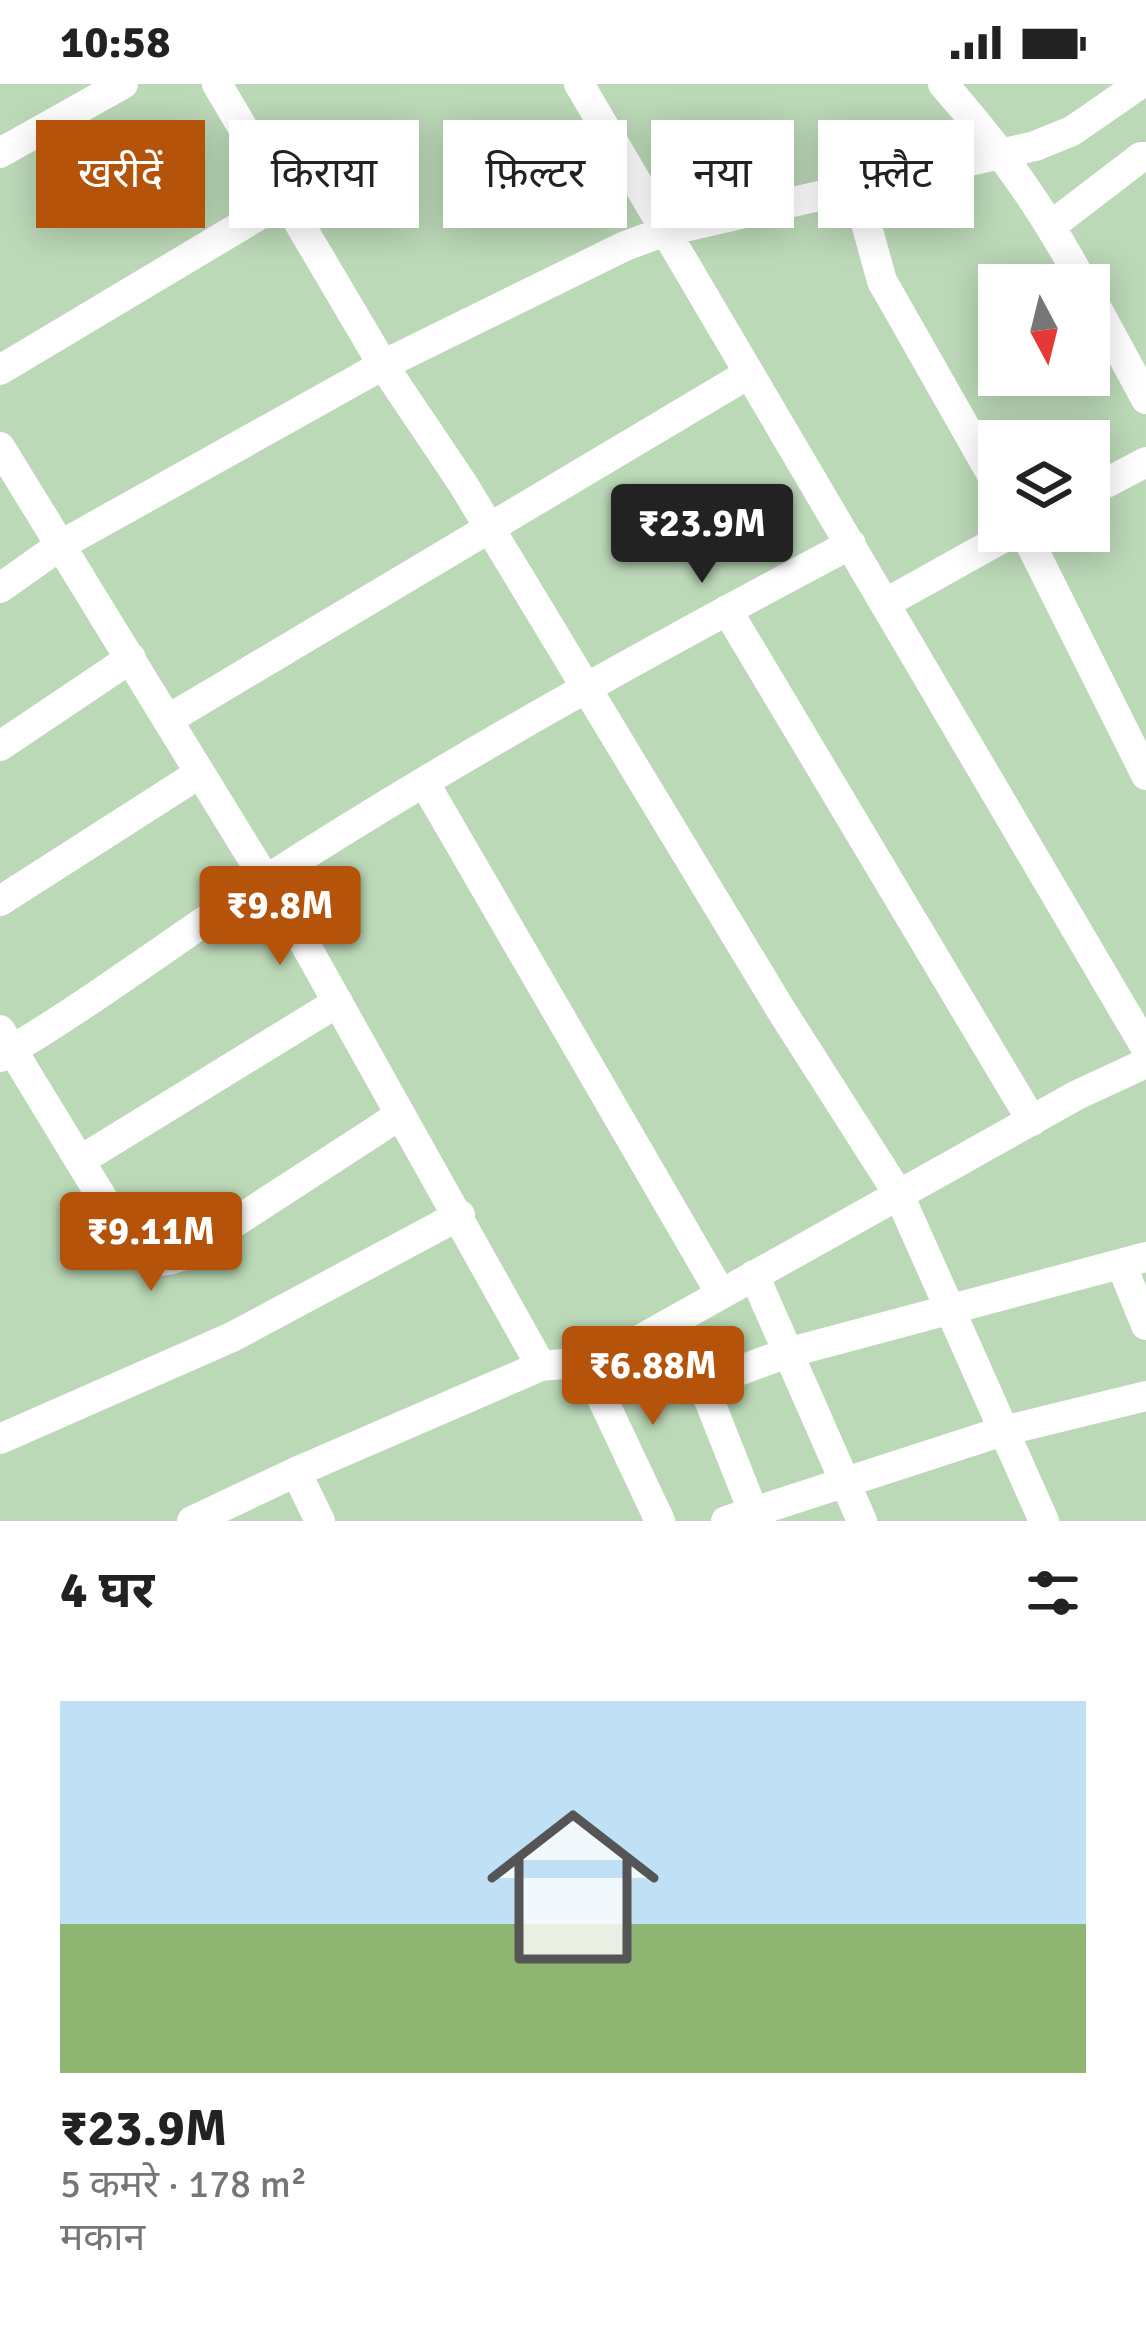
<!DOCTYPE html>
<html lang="hi">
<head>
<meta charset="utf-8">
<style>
  body { margin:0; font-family:Signika,"Noto Sans Devanagari",sans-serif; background:#f6f6f6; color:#222; height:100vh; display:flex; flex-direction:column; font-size:45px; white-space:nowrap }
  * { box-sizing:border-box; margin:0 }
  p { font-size:39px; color:#767676 }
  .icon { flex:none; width:66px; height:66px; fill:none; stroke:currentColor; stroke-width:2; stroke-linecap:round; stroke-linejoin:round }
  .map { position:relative; height:1437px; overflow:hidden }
  .side { display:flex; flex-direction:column; background:#fff; flex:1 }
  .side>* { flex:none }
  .guide { position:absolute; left:36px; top:36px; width:1074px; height:108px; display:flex; gap:24px }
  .needle { width:78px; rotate:173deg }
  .fabs { position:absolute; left:978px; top:180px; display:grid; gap:24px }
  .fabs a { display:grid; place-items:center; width:132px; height:132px; border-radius:0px; background:#fff; box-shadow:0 6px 30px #0003; font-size:60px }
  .price { position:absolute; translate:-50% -102px; padding:0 27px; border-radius:12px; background:#b45309; color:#fff; font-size:39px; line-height:78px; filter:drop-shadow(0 3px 6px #0008) }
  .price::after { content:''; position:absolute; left:50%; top:72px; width:36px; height:27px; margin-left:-18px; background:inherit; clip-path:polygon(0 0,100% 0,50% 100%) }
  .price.on { background:#222; color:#fff }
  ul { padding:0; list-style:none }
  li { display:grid; align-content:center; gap:24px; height:636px; padding:0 60px }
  li span { display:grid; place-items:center; height:372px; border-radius:0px; color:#555 }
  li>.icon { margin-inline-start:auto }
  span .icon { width:216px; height:216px; fill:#fffc; stroke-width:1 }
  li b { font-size:51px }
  h2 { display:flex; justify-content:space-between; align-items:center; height:144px; padding:0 60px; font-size:51px }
  .pill { padding:0 42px; border-radius:0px; background:#fff; box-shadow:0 6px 30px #0003; font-size:42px; line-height:108px }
  .pill.on { background:#b45309; color:#fff }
  .status { display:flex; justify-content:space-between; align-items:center; height:84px; padding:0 60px; background:#fff; direction:ltr }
  .status svg { height:33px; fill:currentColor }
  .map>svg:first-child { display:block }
</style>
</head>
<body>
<div class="status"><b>10:58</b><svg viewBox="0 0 49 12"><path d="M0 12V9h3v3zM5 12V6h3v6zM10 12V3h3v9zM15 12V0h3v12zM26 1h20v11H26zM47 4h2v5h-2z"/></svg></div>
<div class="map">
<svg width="1146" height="1437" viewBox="0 0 1146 1437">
  <rect width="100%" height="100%" fill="#bbd8b7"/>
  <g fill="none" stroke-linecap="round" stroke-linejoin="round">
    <path stroke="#fff" stroke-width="30" d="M217 0 383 281 463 400 781 926 899 1111 1044 1437
      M579 0 1146 964
      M943 0C1002 67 1041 122 1084 201
      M0 69 123 0
      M856 103 882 197 999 403
      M1052 141 1141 73H1146
      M1089 210 1146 315
      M0 286 286 115
      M0 363 305 860 541 1282
      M1089 408 1146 378
      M1024 447 1146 691
      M0 504 61 461 383 281 625 162 663 148 1035 62 1072 47 1140 0
      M886 519 1015 447
      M727 526 1032 1037
      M169 635 748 290
      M0 662 131 574
      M424 698 721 1210
      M0 817 200 689
      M0 946 131 1161C150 1179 161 1181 186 1170L400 1031
      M0 973C92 919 177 854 266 796 455 674 651 566 851 460
      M81 1076 338 918
      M1121 1180 1146 1241
      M754 1191 862 1437
      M677 1235 757 1437
      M585 1278 660 1437
      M703 1300 787 1269 1146 1173
      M0 1355 232 1253 460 1131
      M192 1437 296 1388
      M320 1437 296 1388 541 1282 585 1278 618 1268 1077 1011 1146 979
      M726 1437 1003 1347 1146 1312"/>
  </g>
</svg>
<div class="fabs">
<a><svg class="needle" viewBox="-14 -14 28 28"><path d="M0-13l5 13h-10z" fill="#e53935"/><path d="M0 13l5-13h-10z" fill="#767676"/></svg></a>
<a><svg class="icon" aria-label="layers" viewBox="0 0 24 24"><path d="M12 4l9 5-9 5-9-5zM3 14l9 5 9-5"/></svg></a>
</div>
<b class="price on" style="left:702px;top:502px">₹23.9M</b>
<b class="price" style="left:280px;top:884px">₹9.8M</b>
<b class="price" style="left:151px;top:1210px">₹9.11M</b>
<b class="price" style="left:653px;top:1344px">₹6.88M</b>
<div class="guide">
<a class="pill on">खरीदें</a>
<a class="pill">किराया</a>
<a class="pill">फ़िल्टर</a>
<a class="pill">नया</a>
<a class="pill">फ़्लैट</a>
</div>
</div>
<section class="side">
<h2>4 घर<svg class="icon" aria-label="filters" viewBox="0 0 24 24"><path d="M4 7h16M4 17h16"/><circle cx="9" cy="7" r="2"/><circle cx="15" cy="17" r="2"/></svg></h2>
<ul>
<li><span style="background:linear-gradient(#bfe0f5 60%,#8fb573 0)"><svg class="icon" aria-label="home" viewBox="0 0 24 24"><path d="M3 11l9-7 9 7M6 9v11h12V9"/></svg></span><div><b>₹23.9M</b><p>5 कमरे · 178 m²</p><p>मकान</p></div></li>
</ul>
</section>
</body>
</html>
